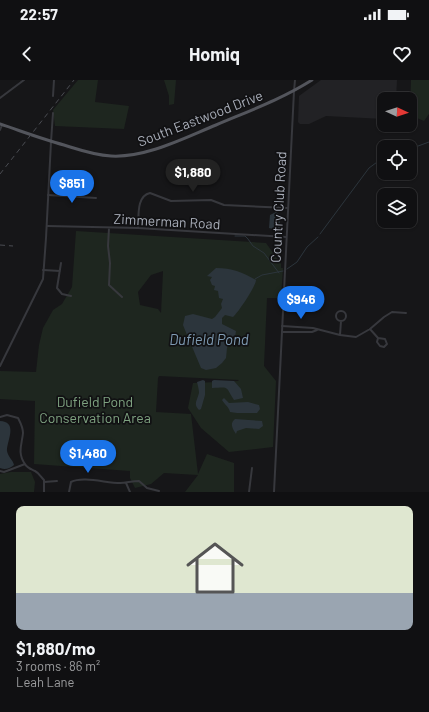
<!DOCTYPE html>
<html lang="en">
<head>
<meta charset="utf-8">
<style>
  body { margin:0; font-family:Barlow,sans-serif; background:#19191b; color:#f1f3f6; height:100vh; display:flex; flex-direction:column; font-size:15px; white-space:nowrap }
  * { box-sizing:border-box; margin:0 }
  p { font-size:13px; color:#9c9d9f }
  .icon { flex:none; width:22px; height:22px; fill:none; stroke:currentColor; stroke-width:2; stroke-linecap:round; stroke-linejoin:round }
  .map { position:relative; height:412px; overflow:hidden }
  .sheet { display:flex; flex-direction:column; background:#101012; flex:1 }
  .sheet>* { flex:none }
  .needle { width:26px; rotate:93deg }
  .buttons { position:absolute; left:377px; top:12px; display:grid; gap:8px }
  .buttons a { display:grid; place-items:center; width:40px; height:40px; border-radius:8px; background:#101012; box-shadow:0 1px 3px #0004,0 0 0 1px #303032; font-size:20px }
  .price { position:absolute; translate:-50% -34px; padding:0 9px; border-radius:14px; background:#1a73e8; color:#fff; font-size:13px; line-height:26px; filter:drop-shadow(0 1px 2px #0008) }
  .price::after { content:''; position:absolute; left:50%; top:24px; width:12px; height:9px; margin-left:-6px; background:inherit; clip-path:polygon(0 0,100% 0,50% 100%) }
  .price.current { background:#222; color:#fff }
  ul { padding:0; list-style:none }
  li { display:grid; align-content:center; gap:8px; height:212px; padding:0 16px }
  li span { display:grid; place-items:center; height:124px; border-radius:8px; color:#555 }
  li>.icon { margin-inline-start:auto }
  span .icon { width:72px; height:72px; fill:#fffc; stroke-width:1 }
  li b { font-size:17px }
  .status { display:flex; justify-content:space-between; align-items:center; height:28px; padding:0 20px; background:#101012; direction:ltr }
  .status svg { height:11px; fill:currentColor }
  header { display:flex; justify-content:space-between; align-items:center; height:52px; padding:0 16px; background:#101012; font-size:18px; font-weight:700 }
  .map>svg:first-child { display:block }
</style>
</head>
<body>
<div class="status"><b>22:57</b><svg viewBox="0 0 49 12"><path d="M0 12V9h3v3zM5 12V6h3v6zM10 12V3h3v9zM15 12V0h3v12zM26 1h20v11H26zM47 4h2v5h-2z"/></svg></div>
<header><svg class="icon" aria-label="back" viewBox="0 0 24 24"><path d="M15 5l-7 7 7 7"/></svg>Homiq<svg class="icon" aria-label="heart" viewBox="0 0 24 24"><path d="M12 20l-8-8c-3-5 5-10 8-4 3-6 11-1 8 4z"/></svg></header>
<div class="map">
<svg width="429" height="412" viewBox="0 0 429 412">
  <rect width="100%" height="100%" fill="#161618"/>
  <path fill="#222225" d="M321 0H397L396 19H384V39L326 36 309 44H300L298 42 299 16Z"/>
  <path fill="#1e261f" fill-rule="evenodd" d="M78 0H98L95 22 129 26 124 49 55 46 53 30Z
    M164 0H176L174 24 169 25V16Z
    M411 0H429V34L424 41 410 35Z
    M76 151 266 163 281 184V188H283L281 218H267L264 286 276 301 273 367 229 372 201 348 188 328 193 303 238 301 239 300 159 296 158 298 156 332 191 334 198 394 207 374 234 383V412H185L198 395 164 393 151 404 135 408 130 398V391L34 384 35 321 0 319V291L36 292 39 265 43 248 53 230 62 224 72 207ZM163 191V192L161 233 158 229 140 225 138 212 151 195Z
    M11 392H31L35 402 34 412H0V394Z"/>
  <path fill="#2c353c" d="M276 132 280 135V148L276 150 269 148 270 135Z
    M216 188C232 188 242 192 256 200 256 206 238 233 233 237L225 235 222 238V244L236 251 235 257 231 258 227 268 226 278 222 283 216 288 206 290 201 288 185 250 183 245 185 236 193 234 212 239 215 237 222 228 221 224 223 219 219 218 218 211 214 210 215 206 212 205 210 200 212 197 207 196Z
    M203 300 205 301V315L201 329 199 330C193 324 197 321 199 313 199 310 198 306 197 302Z
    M214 300 234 301 241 309 243 318 234 320C225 306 230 307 212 308V301Z
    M224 318 229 323 248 322 259 325 260 329 257 333H237L230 332C229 327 225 325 222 320Z
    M235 339 262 341 263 346 259 349 246 348 237 351 236 354C233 349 229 344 235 339Z
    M0 341C19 342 6 362 7 371 8 377 13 380 14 385 9 389 5 390 0 388Z"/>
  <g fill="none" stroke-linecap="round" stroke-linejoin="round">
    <path stroke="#2c353c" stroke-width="1" d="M410 69 429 62
      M320 154 369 88 384 77
      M235 156H245L248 159 253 166 264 173 279 193
      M287 189 297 182 307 167 318 157
      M255 199 262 195 283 191"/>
    <path stroke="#37383d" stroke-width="2" d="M294 11 295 0
      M53 16 54 0
      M0 50 2 45
      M51 62 53 33
      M48 115 96 118
      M47 146 138 148 286 157
      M109 148 108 166 110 183 109 205 122 217
      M138 148C139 137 136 116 150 113L171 121 211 120 224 125 288 128
      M61 183 57 208 62 214 71 216
      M43 190 60 191
      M336 236a5 5 0 1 1 10 0a5 5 0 1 1-10 0Z
      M282 246 313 248 340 255 356 257 370 249 384 237 392 232 406 233
      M370 249 378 258
      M282 252H312L317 250
      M340 255 341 241
      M378 258 385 259 387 264 384 267 380 266 377 262Z
      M0 337 7 335 18 338C20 342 23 347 23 353 22 364 17 373 25 384 27 388 31 389 35 391 39 393 41 397 44 400V412
      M0 391 4 392 25 384
      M44 402 57 401
      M126 403 130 412
      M69 412 71 402C83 396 106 403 120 403 126 403 132 401 139 401L147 408 159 411
      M249 412 252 388"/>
    <path stroke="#37383d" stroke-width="2" d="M0 18 24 0
      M0 286 43 199 46 158 51 62
      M274 412 294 11"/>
    <path stroke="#53555c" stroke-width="3" d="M0 44C21 51 42 59 64 65 80 70 94 75 111 76 146 78 184 58 216 45 249 31 282 19 312 0"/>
    <path stroke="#4a4c52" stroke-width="1" stroke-dasharray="5 4" stroke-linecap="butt" d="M0 94 74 0
      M0 165 13 166"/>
  </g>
  <g text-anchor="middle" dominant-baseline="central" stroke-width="3.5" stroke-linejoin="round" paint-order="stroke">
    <g font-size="14" fill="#a8adb8" stroke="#111113">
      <text transform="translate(200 38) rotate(-21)">South Eastwood Drive</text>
      <text transform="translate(278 127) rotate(-87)">Country Club Road</text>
      <text transform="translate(167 141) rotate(3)">Zimmerman Road</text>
    </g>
    <g font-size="14" fill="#7fa381" stroke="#111113">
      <text x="95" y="321">Dufield Pond<tspan x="95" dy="16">Conservation Area</tspan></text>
    </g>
    <g font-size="15" font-style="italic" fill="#7f9bb3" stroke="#111113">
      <text x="209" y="259">Dufield Pond</text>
    </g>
  </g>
</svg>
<div class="buttons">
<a><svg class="needle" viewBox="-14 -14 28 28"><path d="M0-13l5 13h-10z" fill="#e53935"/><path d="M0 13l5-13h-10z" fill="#9c9d9f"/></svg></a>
<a><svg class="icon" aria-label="locate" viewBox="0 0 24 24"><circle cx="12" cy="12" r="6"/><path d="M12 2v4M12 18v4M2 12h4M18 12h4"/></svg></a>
<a><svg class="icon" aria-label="layers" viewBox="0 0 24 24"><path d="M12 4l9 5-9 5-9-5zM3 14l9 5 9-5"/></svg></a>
</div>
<b class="price current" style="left:193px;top:113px">$1,880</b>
<b class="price" style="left:72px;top:124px">$851</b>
<b class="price" style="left:301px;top:240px">$946</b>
<b class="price" style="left:88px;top:394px">$1,480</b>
</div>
<section class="sheet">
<ul>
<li><span style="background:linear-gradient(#dfe7d0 70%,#9aa5b1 0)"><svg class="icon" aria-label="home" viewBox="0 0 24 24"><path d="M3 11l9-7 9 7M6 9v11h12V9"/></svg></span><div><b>$1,880/mo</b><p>3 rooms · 86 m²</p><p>Leah Lane</p></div></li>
</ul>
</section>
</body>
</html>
